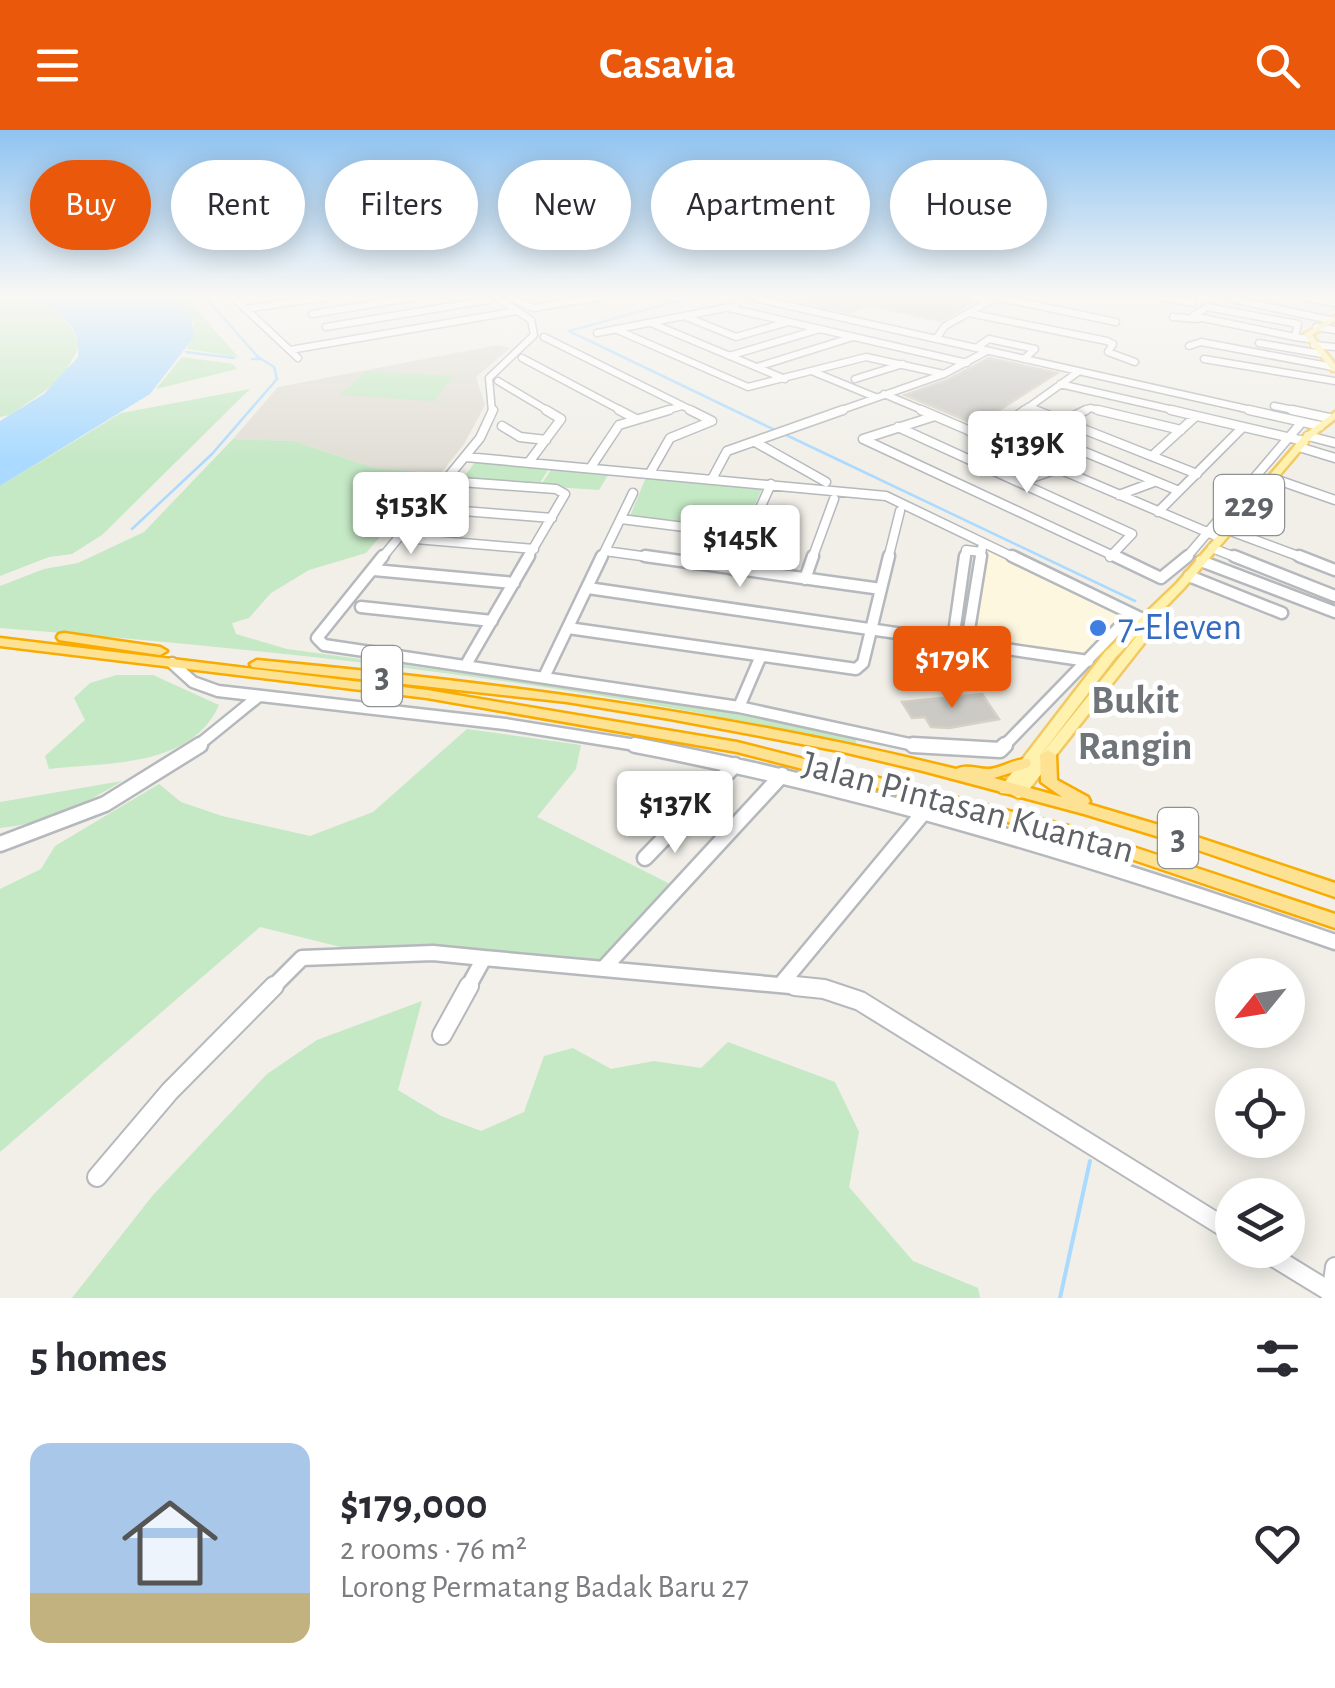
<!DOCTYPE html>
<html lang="en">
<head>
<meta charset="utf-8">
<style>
  body { margin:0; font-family:"Alegreya Sans",sans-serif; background:#f2f2f3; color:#2b2b33; height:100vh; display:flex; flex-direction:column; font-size:38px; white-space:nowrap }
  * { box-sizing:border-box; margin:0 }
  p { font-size:32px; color:#7c7c81 }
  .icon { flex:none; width:55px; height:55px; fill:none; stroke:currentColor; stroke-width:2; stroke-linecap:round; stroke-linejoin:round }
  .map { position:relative; height:1168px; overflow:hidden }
  .details { display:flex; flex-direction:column; background:#fff; flex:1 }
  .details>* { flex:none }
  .top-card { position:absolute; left:30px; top:30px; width:1275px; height:90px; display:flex; gap:20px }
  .needle { width:65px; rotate:240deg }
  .controls { position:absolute; left:1215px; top:828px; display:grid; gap:20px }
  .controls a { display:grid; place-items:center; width:90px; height:90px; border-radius:50%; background:#fff; box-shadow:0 5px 25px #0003; font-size:50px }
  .price { position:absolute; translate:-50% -85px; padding:0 22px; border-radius:10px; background:#fff; color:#222; font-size:32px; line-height:65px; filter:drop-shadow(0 2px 5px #0008) }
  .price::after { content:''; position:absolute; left:50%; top:60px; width:30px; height:22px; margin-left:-15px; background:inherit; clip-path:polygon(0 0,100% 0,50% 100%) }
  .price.selected { background:#ea580c; color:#fff }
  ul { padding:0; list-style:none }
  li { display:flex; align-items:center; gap:30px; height:250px; padding:0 30px }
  li span { display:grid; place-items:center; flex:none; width:280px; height:200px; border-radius:20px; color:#555 }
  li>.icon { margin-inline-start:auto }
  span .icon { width:120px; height:120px; fill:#fffc; stroke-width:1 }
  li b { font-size:42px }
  h2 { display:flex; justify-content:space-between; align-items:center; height:120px; padding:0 30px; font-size:42px }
  .chip { padding:0 35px; border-radius:45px; background:#fff; box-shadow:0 5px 25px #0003; font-size:35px; line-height:90px }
  .chip.selected { background:#ea580c; color:#fff }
  header { display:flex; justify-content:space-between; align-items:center; height:130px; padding:0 30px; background:#ea580c; color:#fff; font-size:45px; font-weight:700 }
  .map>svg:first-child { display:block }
</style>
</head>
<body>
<header><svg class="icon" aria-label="menu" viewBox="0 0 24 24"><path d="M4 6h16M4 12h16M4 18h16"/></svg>Casavia<svg class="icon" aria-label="search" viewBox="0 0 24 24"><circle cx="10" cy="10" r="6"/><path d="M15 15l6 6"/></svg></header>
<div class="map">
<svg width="1335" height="1168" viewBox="0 0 1335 1168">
  <rect width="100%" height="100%" fill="#f1efe8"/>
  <path fill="#fef7e0" d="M989 420 1126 485 1084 528 975 512Z"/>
  <path fill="#e1ded6" d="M498 215 510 218 476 247 485 275 464 314 441 343 374 338 294 311 233 309 278 257Z"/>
  <path fill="#c5e8c5" d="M0 167C37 167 69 178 79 217L61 250 10 285 0 287Z
    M173 167H186L238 227 187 219 194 194Z
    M182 227 233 234 237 239 156 259Z
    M366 241 454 246 433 271 340 265Z
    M250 259 102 405 72 424 49 427 0 446V356L121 283Z
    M233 309 294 311 374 338 436 343 366 423 309 440 271 463 249 488 232 493 236 504 287 519 733 580 857 607 855 615C582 552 280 520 0 498V456L44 439 78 433 144 402Z
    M475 332 548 340 538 356 461 351Z
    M551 340 608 345 599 360 540 356Z
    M647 345 763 357 742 401 630 386Z
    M117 545H153L219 575C191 638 108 632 49 639L45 626 85 590 74 568 90 553Z
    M467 599 581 615 576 639 537 687 672 755 598 833 377 826 260 797 0 1022V759L41 739 55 716 159 654 181 672 222 686 310 706 373 682Z
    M122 651C85 674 44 694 0 698V672Z
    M422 871 398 960 441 986 481 1001 524 982 544 926 573 918 611 939 654 931 701 938 728 912 835 952 859 1002 849 1057 913 1131 978 1158 980 1168H72L153 1065 267 944 317 910Z"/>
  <path fill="#aadaff" d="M33 167H173L191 187 194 207 150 264 0 356V291L44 264 78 227C83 195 56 181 33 167Z"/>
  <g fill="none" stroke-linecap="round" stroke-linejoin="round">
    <path stroke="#aadaff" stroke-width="2.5" d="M692 167 569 201 777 301
      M186 222 234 228
      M252 229H260
      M784 304 1135 471
      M132 399 212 324 277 249 274 237 258 227 205 167"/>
    <path stroke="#aadaff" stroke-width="4" d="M1060 1168 1090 1031"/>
  </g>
  <path fill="#cccac5" stroke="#d6d1c6" stroke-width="2.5" d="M781 167H968L972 173 941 191 866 175 850 183Z
    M989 228 1057 243 990 286 970 292 905 265 947 250Z
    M982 564 999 589 949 598 931 597 925 587 912 588 902 572Z"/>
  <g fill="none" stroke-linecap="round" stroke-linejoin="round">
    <defs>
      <path id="minor-far4" d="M233 167 298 228
        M750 167 1260 282
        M996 167 1116 192
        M1161 167 1193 173
        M1303 167 1335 173
        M1232 169 1330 190
        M516 170 533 178 599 167
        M1207 177 1298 194 1295 207 1193 186Z
        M729 178 967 233
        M246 179 325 167
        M969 183 1107 211 1113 214 1108 222 1135 232
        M312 184 416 167
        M684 186 736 207 788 192
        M1173 187 1198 189
        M651 193 785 249
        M326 197 488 170
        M1316 197 1335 200
        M615 199 748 257 866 227 944 244
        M597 203 735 176
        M544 207 695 282
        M1295 207 1309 209
        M936 209 945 196 990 171 975 167
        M1259 213 1322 224
        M1314 215 1335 217
        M1189 216 1201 212 1333 237
        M976 218 989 209 1035 219 1024 229
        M290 220 517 181
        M729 226 820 199
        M522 228 624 282
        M1204 229 1335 251
        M757 237 853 207
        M814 242 875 267
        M855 249 903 234
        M498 251 550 282
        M1060 254 1182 282
        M884 264 927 282
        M1274 276 1303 282
        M1028 277 1042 282
        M492 282 489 248 534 205 531 190 496 167
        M661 282 682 276
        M836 282 944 244 987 221
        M1022 282 1078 242
        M1081 282 1090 278 1108 282"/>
      <path id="minor-far3" d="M619 280 636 289
        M921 280 1221 408
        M1025 280 1010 291 1179 361
        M1035 280 1197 344
        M1098 280 1181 300
        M1171 280 1304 311
        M1249 280 1320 296
        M1292 280 1329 288
        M935 286 863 309 1120 429
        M1064 291 1086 280
        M502 296 520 307 546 310
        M898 297 1132 404 1110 427
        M969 301 989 293
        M1308 306 1335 313
        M755 312 826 352
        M1299 317 1335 328
        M1152 326 1196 286
        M466 327 886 366 1017 429
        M529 332 561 289 546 280
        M591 337 619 295 669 280
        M650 343 670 308 712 291 690 280
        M1272 348 1335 370
        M712 349 727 321 843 280
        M447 351 556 359 565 364 527 429
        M1020 352 1057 339
        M1119 365 1154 352
        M438 379 552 388
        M1158 382 1243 297
        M621 389 748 405
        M1228 400 1306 429
        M416 409 534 419
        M1212 418 1240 429
        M605 421 663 429
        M381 429 480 308 493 280
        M601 429 633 363
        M737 429 771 354
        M812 429 834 369
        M888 429 900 381
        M965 429 966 420 981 422
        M980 429 982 418
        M1185 429 1302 292"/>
      <path id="minor-far2" d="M383 426 317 508 324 515 739 577 914 615 952 617
        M645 426 881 459
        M1012 426 1153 494
        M1115 426 1161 448 1188 426
        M1234 426 1335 466
        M1299 426 1335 440
        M1201 431 1335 482
        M732 439 738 426
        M374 440 514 453
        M1189 446 1282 483
        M805 449 813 426
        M588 458 1088 531
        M361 477 492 491
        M568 498 856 539 863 533 889 426
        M953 510 965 426
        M967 512 981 426
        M172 533 193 552 218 561 505 594 648 617
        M467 533 529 426
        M545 545 602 426
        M739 577 760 528
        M196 617 259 566
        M1003 617 1132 484"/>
      <path id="minor-far1" d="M635 615C874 661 1106 732 1335 812
        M913 615 1000 620 1005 615
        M0 714 105 674 200 615
        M645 728 735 635
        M603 839 782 645
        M782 853 924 682
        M271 859 302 828 433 823 484 828
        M467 859 484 828 823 859"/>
      <path id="minor" d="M795 856 824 859 860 871 1232 1102
        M442 905 469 856
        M97 1047 170 961 274 856
        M1262 1120 1329 1161
        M1331 1167 1335 1137"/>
      <path id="major" d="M1335 186V191L1312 205 1335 234V241H1332L1304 204Z
        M1335 282V289L1311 308 1185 457 1153 490 1160 493 1023 667 1018 668 1011 664 1001 663 998 660 1001 657 1105 522 1177 453 1305 304ZM1140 502 1040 626 1115 528Z"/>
      <path id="highway" d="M64 503 160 517 167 521 160 525 59 510 57 507 59 504Z
        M0 508 427 560 737 612 1076 698 1335 784V798L1066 707 737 622 427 568 0 516Z
        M257 530C493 552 726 582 956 639 967 634 976 639 989 639 1003 638 1014 628 1029 629L1031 633 1029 637 994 648 1062 667 1041 652 1040 625 1048 620 1056 625 1057 650 1088 667 1090 671 1088 674 1179 701 1335 753V767L1166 709 1084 684 923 641 839 621 670 589 567 572 252 537 250 534Z"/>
    </defs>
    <use href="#minor-far4" stroke="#b5b8bc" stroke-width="9"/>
    <use href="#minor-far3" stroke="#b5b8bc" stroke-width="11"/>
    <use href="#minor-far2" stroke="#b5b8bc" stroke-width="15"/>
    <use href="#minor-far1" stroke="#b5b8bc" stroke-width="19"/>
    <use href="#minor" stroke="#b5b8bc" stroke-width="22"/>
    <use href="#major" stroke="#f2c960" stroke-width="5"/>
    <use href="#highway" stroke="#f9ab00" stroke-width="5"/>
    <use href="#minor-far4" stroke="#fff" stroke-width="6"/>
    <use href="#minor-far3" stroke="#fff" stroke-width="8"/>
    <use href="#minor-far2" stroke="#fff" stroke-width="10"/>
    <use href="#minor-far1" stroke="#fff" stroke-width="14"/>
    <use href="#minor" stroke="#fff" stroke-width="18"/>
    <use href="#major" fill="#fff2af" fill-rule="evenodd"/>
    <use href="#highway" fill="#fde293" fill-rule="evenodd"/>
  </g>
  <linearGradient id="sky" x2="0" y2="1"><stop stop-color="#8fc3f1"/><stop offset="0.5" stop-color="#f9f8f5"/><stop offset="1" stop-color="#f9f8f5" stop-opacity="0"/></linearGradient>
  <rect width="1335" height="331" fill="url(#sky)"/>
  <circle fill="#3f7fe0" stroke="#fff" stroke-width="4" cx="1098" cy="498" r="10"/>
  <g text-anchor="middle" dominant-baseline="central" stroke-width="10" stroke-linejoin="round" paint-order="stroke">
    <g fill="#fff" stroke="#8f9295" stroke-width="2.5">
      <rect x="1214" y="345" width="70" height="60" rx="8"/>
      <rect x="362" y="516" width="40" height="60" rx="8"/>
      <rect x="1158" y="678" width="40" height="60" rx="8"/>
    </g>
    <g font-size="35" font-weight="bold" fill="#5f6368">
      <text x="1249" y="375">229</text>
      <text x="382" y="546">3</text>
      <text x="1178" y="708">3</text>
    </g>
    <g font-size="38" fill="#366cbe" stroke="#fff" text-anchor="start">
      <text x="1118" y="498">7-Eleven</text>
    </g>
    <g font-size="38" fill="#5f6368" stroke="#fff">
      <text transform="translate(968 678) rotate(15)">Jalan Pintasan Kuantan</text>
    </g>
    <g font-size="40" font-weight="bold" fill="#70757a" stroke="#fff">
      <text x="1135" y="571">Bukit<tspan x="1135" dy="46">Rangin</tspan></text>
    </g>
  </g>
</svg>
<div class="controls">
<a><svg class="needle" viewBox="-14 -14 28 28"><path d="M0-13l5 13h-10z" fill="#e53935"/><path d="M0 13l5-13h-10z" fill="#7c7c81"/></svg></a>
<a><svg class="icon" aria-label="locate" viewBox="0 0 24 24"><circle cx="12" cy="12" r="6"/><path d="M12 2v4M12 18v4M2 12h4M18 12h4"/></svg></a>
<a><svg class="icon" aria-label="layers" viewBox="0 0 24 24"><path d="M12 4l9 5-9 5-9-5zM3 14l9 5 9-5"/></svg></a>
</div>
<b class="price" style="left:1027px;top:366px">$139K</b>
<b class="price" style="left:411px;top:427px">$153K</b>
<b class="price" style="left:740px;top:460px">$145K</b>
<b class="price selected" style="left:952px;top:581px">$179K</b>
<b class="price" style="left:675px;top:726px">$137K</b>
<div class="top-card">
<a class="chip selected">Buy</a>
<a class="chip">Rent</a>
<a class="chip">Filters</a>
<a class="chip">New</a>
<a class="chip">Apartment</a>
<a class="chip">House</a>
</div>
</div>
<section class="details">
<h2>5 homes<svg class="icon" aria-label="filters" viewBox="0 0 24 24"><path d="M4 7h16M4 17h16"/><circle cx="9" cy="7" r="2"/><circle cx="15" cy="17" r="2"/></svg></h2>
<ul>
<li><span style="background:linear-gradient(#a9c7e8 75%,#c2b280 0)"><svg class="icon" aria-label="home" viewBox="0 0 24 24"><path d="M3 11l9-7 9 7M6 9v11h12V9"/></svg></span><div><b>$179,000</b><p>2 rooms · 76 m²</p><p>Lorong Permatang Badak Baru 27</p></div><svg class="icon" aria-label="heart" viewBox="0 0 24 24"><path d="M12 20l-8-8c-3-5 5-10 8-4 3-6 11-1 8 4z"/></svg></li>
</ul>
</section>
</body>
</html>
